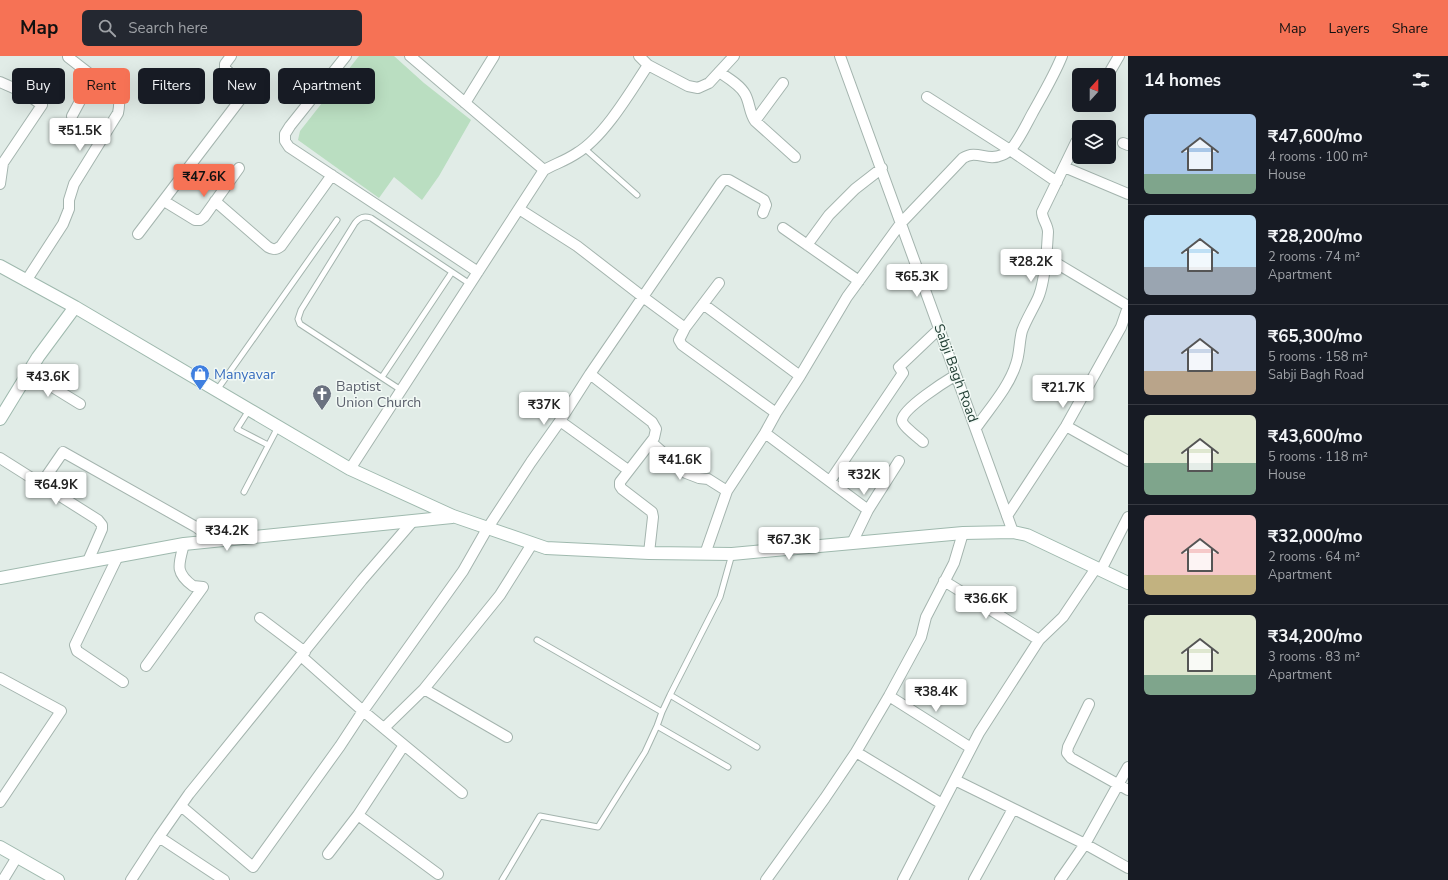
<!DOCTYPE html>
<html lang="en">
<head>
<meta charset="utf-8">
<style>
  body { margin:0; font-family:"Nunito Sans",sans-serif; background:#242831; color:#f1f3f6; height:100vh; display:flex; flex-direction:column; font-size:15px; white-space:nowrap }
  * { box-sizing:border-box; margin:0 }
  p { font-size:13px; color:#9ea1a6 }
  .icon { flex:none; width:22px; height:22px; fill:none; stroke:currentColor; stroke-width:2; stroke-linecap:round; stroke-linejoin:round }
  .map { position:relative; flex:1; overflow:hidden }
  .panel { display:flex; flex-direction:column; background:#171b24; width:320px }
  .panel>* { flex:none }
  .hud { position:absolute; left:12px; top:12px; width:380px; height:36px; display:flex; gap:8px }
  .needle { width:26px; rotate:21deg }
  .controls { position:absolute; left:1072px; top:12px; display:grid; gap:8px }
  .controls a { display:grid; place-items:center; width:44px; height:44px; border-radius:6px; background:#171b24; box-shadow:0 4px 16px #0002; font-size:20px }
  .price { position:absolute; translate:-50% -34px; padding:0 9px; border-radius:4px; background:#fff; color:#222; font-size:13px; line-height:26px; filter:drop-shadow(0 1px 2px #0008) }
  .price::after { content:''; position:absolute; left:50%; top:24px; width:12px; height:9px; margin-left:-6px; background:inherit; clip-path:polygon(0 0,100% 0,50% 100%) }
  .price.selected { background:#f67255; color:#111 }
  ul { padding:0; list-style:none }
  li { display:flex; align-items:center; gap:12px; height:100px; padding:0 16px }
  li+li { border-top:1px solid #363941 }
  li span { display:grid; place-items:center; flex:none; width:112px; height:80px; border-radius:6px; color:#555 }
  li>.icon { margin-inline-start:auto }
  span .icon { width:48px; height:48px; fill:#fffc; stroke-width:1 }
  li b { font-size:17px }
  h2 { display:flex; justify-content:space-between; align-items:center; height:48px; padding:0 16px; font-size:17px }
  .tag { padding:0 14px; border-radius:6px; background:#171b24; box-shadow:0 4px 16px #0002; font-size:14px; line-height:36px }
  .tag.selected { background:#f67255; color:#111 }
  header { display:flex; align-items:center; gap:24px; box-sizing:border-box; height:56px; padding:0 20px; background:#f67255; color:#111 }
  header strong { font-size:19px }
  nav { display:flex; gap:22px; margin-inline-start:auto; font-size:14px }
  .search { width:280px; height:36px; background:#242831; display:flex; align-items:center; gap:10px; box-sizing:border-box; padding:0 14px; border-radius:6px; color:#9ea1a6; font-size:15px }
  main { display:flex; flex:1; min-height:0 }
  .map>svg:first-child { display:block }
</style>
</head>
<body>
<header>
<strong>Map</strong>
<div class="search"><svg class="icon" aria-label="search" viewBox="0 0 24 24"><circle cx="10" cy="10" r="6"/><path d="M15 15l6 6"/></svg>Search here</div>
<nav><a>Map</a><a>Layers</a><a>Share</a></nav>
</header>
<main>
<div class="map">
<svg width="1128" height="824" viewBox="0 0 1128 824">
  <rect width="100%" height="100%" fill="#e1ece7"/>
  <path fill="#badec1" d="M359 0H394L424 27 471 64 439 120 422 144 394 121 379 142 298 84 300 75Z"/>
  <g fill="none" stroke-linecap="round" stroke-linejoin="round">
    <defs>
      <path id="lane" d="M584 92 637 139
        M382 321 452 216
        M217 334 337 164
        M401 334 300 268 298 263 301 254 355 167C360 161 364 160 371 162L470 228
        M249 354 237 373 268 389
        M244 436 278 371
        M537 584 662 656
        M670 639 757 691
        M657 670 728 711
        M502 824 540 760 598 771 645 696 657 670 662 656 670 639 720 541 732 498"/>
      <path id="street" d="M346 0 290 70 285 78V85L289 91 478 216
        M639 0 648 9
        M840 0 1013 476
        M719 16C728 22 740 29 745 38 750 47 749 56 755 65L795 101
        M1108 19 1119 0
        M0 26 25 37 42 49 3 107 0 128
        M927 41 1010 94 1057 126
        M465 47 494 0
        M72 60 93 21
        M755 65 783 27
        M1123 87 1128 89
        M1064 111 1128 138
        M544 114C555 108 567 104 577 97 604 81 631 35 648 9L688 30 698 32 709 27 734 0
        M164 145 195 164H200L204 161 239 112
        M215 145 268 191C273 194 276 194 281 190L332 119
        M519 153 577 190 643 241 685 272 679 284 682 289 776 357
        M783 172 859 225
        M138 178 246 36 247 30C241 22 230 20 225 12V8L231 0
        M807 189 829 159 855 133 882 112
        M1046 201 1128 250
        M26 225 63 168 69 153V144L74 128 118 57C120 47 120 43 113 36L68 1 70 0
        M703 248 800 320
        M685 272 719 227
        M28 316 80 348
        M590 318 652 366 656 373 654 382 620 426V430L622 433 652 456 653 461 649 497
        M560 365 628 414
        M1066 370 1128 405
        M976 372C989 353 1009 331 1016 308 1020 297 1019 286 1022 275 1026 264 1033 253 1038 242 1045 226 1047 195 1048 176 1048 169 1042 163 1042 156L1076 86
        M765 377 868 454
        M651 386 686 417 699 422 708 423 727 435
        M923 386C919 382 902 370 902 364 903 352 946 325 956 319
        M0 402 98 464 102 469V473L88 505
        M350 413 544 114 410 0
        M830 425 903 317 899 311 940 272
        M41 428 63 396 196 471 215 485
        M1007 460 1066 370 1121 271 1128 251
        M852 487 868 454 899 405
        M184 488C179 508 174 516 193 530L203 531
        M705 498 727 435 765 377 776 357 800 320 847 241 901 167 963 102C977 93 987 106 1002 99 1005 98 1009 95 1012 92 1020 82 1026 69 1032 58 1043 38 1054 20 1062 0
        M118 500 75 589 77 595 123 626
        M1101 514 1128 461
        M944 525 1039 584
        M260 562 305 596
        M301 600 363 655 463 515 487 473 531 406 560 365 590 318 721 127 724 124H729L764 144 766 149 763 157
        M146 610 203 531
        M0 622 61 655 0 746
        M424 633 507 681
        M889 640 971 692
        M1089 648 1068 691 1067 697 1071 702 1128 734
        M384 672 424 633 500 539 532 488
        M404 689 358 759 438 818
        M856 696 942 748
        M955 724 1085 788 1128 812
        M181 750 253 811 340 690 363 655 462 737
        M159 781 224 824
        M328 798 358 759
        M3 824 17 801
        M131 824 159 781 189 738 362 524 413 465
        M766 824 825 742 856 696 889 640 921 581 926 561 954 507 963 477
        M903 824 979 677 1039 584 1063 561 1096 512
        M974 824 1013 753
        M1060 824 1085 788 1128 711"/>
      <path id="secondary" d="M0 210 75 251 350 413 453 460 546 492 649 497 732 498 963 477 1013 476 1027 479 1128 527
        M0 363 38 301 75 251
        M0 522 184 488 452 461
        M0 791 58 824"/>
    </defs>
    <use href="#lane" stroke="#a4b4ae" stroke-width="7"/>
    <use href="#street" stroke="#a4b4ae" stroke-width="12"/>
    <use href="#secondary" stroke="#9fb9ae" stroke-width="14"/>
    <use href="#lane" stroke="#fff" stroke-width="5"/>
    <use href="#street" stroke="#fff" stroke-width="10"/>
    <use href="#secondary" stroke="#fff" stroke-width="12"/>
  </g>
  <defs>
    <symbol id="shop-pin" viewBox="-11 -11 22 30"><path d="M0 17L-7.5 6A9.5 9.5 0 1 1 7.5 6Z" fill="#3f7fe0" stroke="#f2f9f5"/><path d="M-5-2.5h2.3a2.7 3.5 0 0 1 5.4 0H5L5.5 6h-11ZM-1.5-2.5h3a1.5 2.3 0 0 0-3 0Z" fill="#fff"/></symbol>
    <symbol id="church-pin" viewBox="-11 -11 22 30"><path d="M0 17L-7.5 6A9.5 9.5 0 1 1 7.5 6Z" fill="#6b7280" stroke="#f2f9f5"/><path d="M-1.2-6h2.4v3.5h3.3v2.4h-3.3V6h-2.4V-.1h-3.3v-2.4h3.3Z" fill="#fff"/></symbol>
  </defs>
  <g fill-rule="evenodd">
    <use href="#shop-pin" x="189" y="307" width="22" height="30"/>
    <use href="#church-pin" x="311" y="327" width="22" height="30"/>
  </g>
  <g text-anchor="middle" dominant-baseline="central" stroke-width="3" stroke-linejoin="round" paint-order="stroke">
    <g font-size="14" fill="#213e34" stroke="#f2f9f5">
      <text transform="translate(956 317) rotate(70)">Sabji Bagh Road</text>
    </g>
    <g font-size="14" fill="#366cbe" stroke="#f2f9f5" text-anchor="start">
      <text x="214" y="318">Manyavar</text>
    </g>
    <g font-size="14" fill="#5b616d" stroke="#f2f9f5" text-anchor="start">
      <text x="336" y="330">Baptist<tspan x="336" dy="16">Union Church</tspan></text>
    </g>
  </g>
</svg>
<div class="controls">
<a><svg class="needle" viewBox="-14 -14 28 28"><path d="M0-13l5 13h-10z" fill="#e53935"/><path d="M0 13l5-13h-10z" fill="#9ea1a6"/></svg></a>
<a><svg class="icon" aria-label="layers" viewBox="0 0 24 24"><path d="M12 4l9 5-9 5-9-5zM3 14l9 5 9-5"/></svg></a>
</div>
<b class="price" style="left:80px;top:96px">₹51.5K</b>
<b class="price selected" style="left:204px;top:142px">₹47.6K</b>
<b class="price" style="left:1031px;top:227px">₹28.2K</b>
<b class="price" style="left:917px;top:242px">₹65.3K</b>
<b class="price" style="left:48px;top:342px">₹43.6K</b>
<b class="price" style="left:1063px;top:353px">₹21.7K</b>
<b class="price" style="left:544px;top:370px">₹37K</b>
<b class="price" style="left:680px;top:425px">₹41.6K</b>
<b class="price" style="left:864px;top:440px">₹32K</b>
<b class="price" style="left:56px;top:450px">₹64.9K</b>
<b class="price" style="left:227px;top:496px">₹34.2K</b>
<b class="price" style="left:789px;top:505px">₹67.3K</b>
<b class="price" style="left:986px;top:564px">₹36.6K</b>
<b class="price" style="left:936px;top:657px">₹38.4K</b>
<div class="hud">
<a class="tag">Buy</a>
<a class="tag selected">Rent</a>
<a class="tag">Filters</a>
<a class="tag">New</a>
<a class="tag">Apartment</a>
</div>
</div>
<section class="panel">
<h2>14 homes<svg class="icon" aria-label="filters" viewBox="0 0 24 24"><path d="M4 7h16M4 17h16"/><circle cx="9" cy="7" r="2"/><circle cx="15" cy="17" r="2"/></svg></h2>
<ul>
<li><span style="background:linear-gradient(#a9c7e8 75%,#7fa58c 0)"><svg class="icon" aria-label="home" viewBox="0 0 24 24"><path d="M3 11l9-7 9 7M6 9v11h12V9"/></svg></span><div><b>₹47,600/mo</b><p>4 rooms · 100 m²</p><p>House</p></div></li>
<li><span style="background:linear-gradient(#bfe0f5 65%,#9aa5b1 0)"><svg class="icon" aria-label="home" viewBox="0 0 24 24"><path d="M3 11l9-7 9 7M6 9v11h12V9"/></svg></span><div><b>₹28,200/mo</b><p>2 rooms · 74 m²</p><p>Apartment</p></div></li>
<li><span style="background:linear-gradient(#c9d6e8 70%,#b9a48a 0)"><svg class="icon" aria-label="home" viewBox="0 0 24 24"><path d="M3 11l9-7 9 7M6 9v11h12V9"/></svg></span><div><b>₹65,300/mo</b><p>5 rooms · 158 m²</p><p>Sabji Bagh Road</p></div></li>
<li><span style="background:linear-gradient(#dfe7d0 60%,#7fa58c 0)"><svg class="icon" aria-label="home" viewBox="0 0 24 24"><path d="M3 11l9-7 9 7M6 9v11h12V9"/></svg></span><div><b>₹43,600/mo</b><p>5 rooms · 118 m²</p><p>House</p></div></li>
<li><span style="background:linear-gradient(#f6c9c9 75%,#c2b280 0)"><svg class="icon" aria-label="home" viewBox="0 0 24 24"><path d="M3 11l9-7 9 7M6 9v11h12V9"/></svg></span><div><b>₹32,000/mo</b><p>2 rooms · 64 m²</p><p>Apartment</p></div></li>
<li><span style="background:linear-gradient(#dfe7d0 75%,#7fa58c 0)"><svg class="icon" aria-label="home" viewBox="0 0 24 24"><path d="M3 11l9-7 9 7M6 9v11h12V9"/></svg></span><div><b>₹34,200/mo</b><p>3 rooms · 83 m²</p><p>Apartment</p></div></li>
</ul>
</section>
</main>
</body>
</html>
